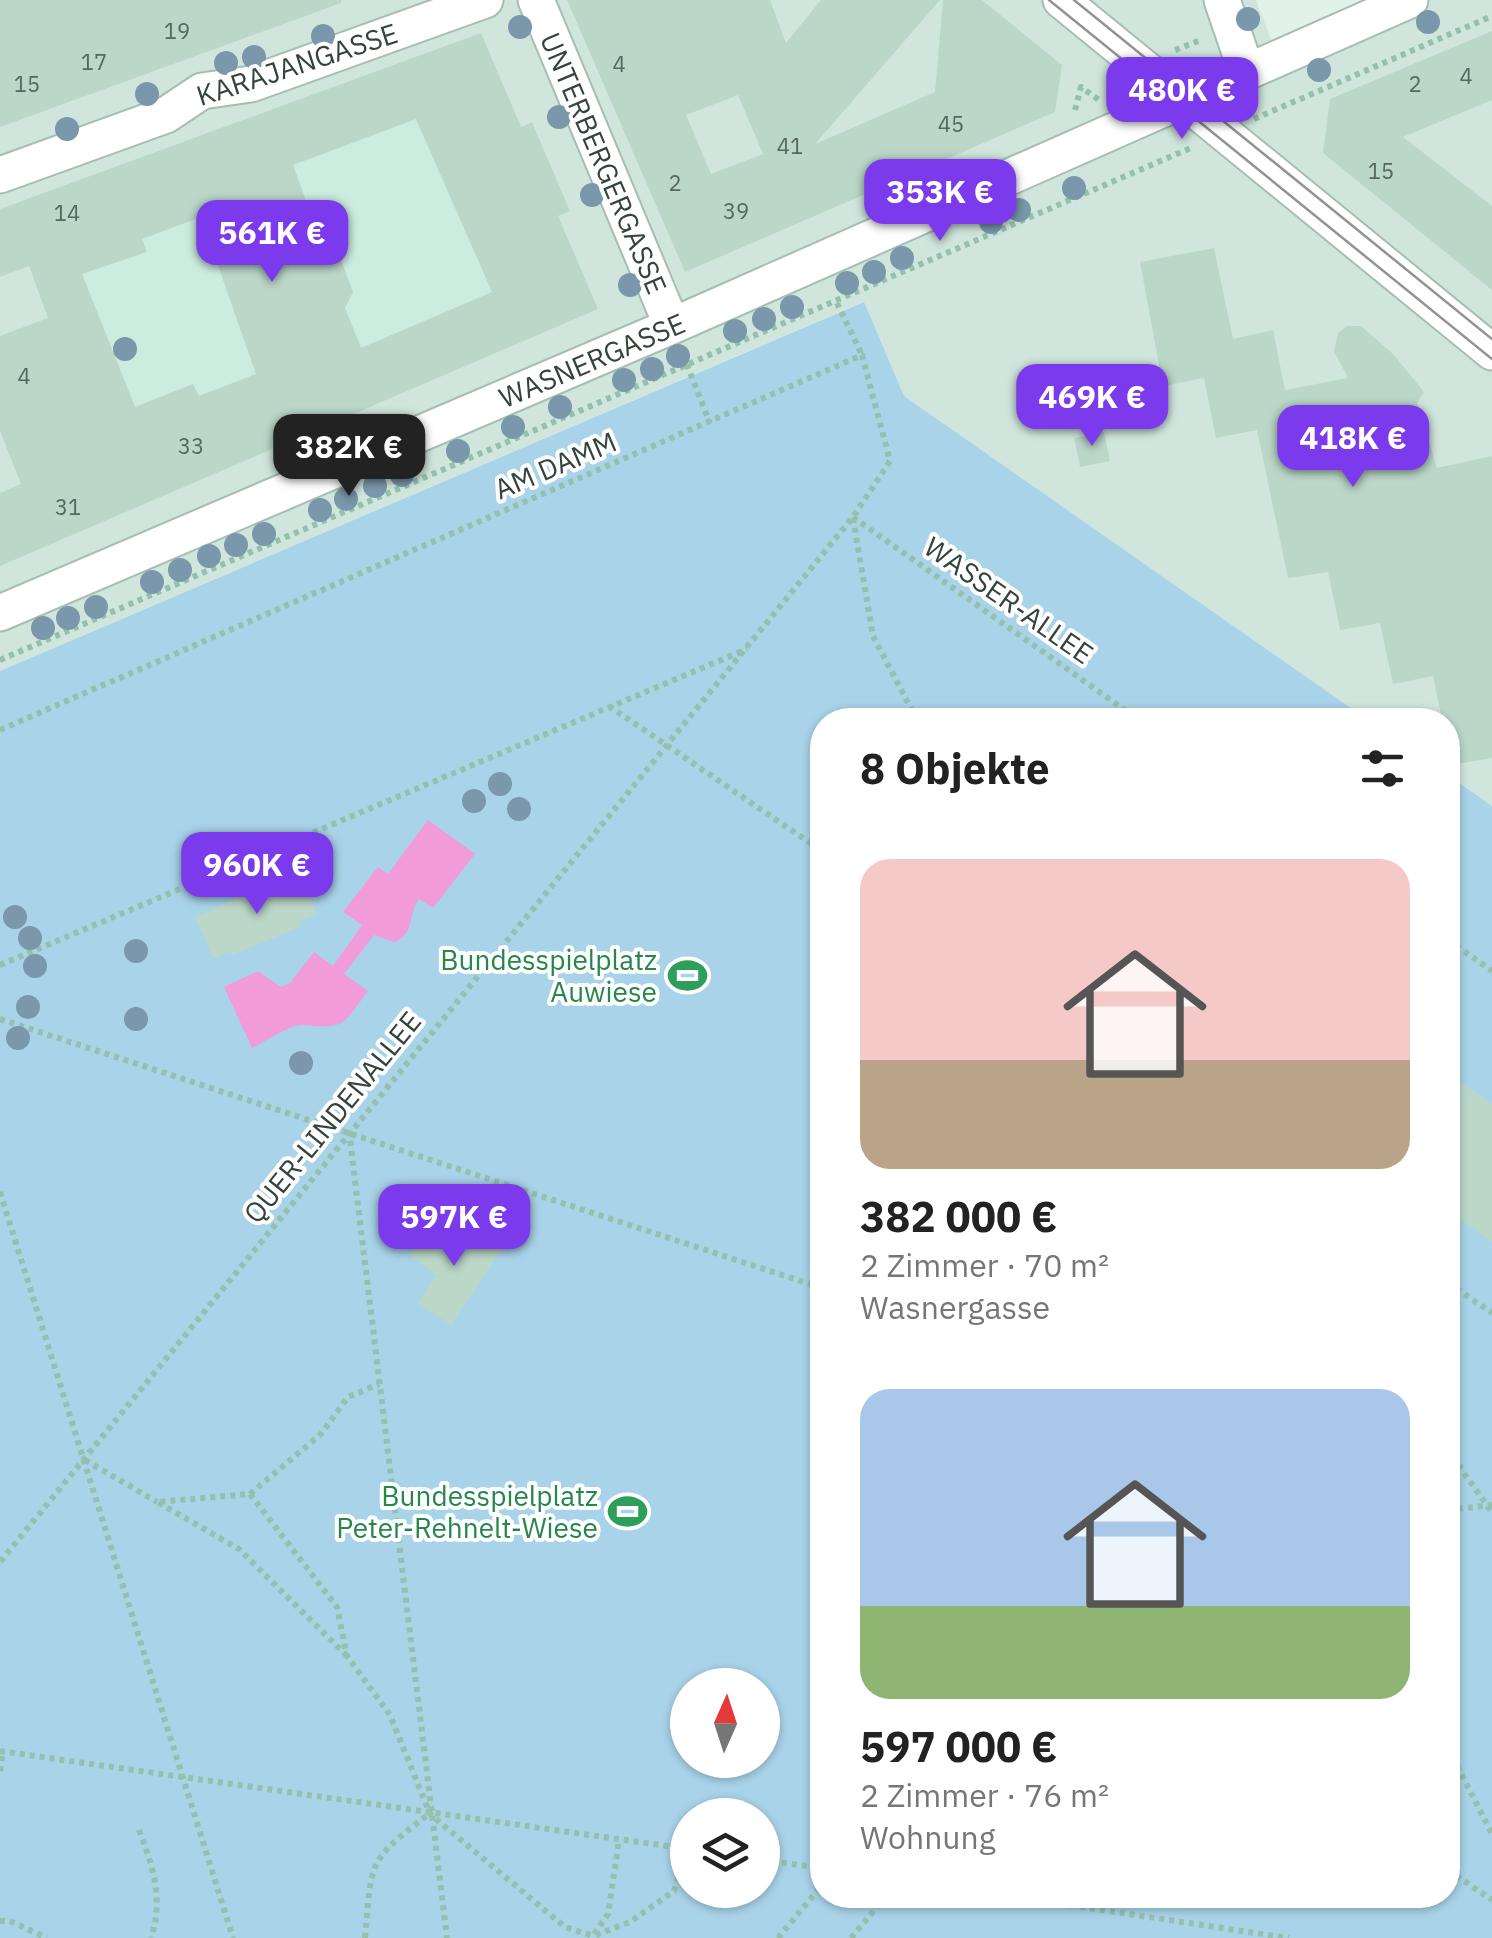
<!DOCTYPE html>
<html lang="de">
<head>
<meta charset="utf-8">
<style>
  body { margin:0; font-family:"IBM Plex Sans",sans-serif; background:#f2f2f2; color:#222; height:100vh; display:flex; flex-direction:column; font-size:38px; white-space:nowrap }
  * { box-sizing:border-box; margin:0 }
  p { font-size:32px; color:#767676 }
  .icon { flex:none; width:55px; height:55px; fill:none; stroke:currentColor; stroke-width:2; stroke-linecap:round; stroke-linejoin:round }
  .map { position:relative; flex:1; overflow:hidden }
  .side { position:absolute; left:810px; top:708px; width:650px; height:1200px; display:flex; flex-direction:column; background:#fff; border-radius:40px; box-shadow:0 2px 8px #0004 }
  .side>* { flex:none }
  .needle { width:65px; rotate:3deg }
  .tools { position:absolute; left:670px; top:1668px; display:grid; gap:20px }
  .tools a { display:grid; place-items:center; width:110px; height:110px; border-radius:50%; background:#fff; box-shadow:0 2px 8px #0004; font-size:50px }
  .price { position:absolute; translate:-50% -85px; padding:0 22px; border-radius:20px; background:#7c3aed; color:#fff; font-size:32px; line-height:65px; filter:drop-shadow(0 2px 5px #0008) }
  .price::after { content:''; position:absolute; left:50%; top:60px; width:30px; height:22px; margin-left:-15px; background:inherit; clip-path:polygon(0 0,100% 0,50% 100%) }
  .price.current { background:#222; color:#fff }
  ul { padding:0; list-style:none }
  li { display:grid; align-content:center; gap:20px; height:530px; padding:0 50px }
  li span { display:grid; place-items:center; height:310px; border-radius:30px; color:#555 }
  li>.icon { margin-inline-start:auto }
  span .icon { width:180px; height:180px; fill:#fffc; stroke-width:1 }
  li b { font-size:42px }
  h2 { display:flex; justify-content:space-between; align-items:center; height:120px; padding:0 50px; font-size:42px }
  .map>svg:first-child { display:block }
</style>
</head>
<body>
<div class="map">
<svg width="1492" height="1938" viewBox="0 0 1492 1938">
  <rect width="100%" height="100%" fill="#e2f2eb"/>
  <path fill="#d0e6dd" d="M0 0H1256L1272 42 1376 0H1492V806L1448 775V720H1368L904 396 863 302 0 671Z"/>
  <path fill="#cbecdf" d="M481 33 520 126 532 122 570 211 558 216 598 309 199 396 193 384 135 407 64 359 6 207Z"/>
  <path fill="#a9d3e9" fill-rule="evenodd" d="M864 302 904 396 1368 720H822V1895H1448V775L1492 806V1938H0V671ZM688 1685H762V1760H688ZM688 1815H762V1890H688Z"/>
  <path fill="#f29bd9" d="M428 820 475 854 433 908 419 899C407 916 416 933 394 942L374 935 344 974 368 991C342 1025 347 1029 303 1025 290 1024 265 1042 252 1048L224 987 258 971 281 987 290 983 314 952 333 966 362 925 343 912 378 867 388 874Z"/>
  <path fill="#bad7c8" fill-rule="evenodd" d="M0 0H341V3L0 127Z
    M567 0H770L786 43 821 0H940L815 144 935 92 943 0H982L1062 65 1055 112 685 272ZM738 95 763 154 711 174 686 115Z
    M1492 31V100L1403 137 1492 206V290L1323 153 1330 99Z
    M481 33 521 127 532 122 570 211 558 216 598 309 0 566V493L21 484 0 431V336L48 318 29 266 0 277V209ZM416 119 492 292 361 348 345 308 353 292 323 212 308 206 293 165ZM201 217 256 374 199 396 193 384 135 407 82 274 147 252 142 239Z
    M1214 248 1233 339 1273 330 1285 390 1348 378 1334 351 1338 333 1347 326H1361L1394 355 1424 392 1417 403 1437 468 1492 456V758L1451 765 1448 720H1442L1433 676 1393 684 1380 623 1340 630 1328 572 1288 578 1257 430 1216 438 1204 378 1163 386 1140 262Z
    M1104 432 1110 461 1080 467 1074 438Z
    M298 872 317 914 300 921 302 926 233 955 231 951 213 959 195 917Z
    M1448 1073 1492 1104V1242L1448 1211Z
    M470 1224 504 1246 451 1325 418 1303 436 1275 410 1255 427 1228 456 1246Z"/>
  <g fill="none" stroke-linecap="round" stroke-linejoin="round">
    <defs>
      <path id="minor" d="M536 0 672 326
        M1061 0 1492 352
        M1222 0 1246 70
        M0 175 166 115 202 91 251 84 485 0
        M0 613 672 326 1410 0"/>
    </defs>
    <use href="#minor" stroke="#a5beb2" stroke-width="39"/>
    <path stroke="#95c0ac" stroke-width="6" stroke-dasharray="5 5" stroke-linecap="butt" d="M1175 50 1201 40
      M1075 110 1081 87 1099 100
      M1254 119 1492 16
      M837 303 862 355
      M683 355 710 423
      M853 517 1139 720
      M853 518 873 636 917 720
      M0 660 1193 147
      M609 706 822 851
      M0 730 862 355 890 461 853 517 0 1562
      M1448 940 1492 971
      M0 965 747 649
      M0 1019 822 1288
      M349 1131 447 1938
      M0 1192 233 1938
      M1448 1283 1492 1313
      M1448 1437 1461 1469 1492 1512
      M85 1460 157 1502
      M250 1494 321 1434 348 1397 379 1384
      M1448 1510 1492 1505
      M347 1656 239 1549 157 1502 250 1494 337 1607 347 1656 390 1715 430 1814 565 1927 593 1936 608 1914 619 1840
      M1448 1748 1492 1834
      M0 1751 688 1849
      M0 1771 3 1751
      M139 1830C153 1866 164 1900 151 1938
      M762 1860 822 1868
      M1448 1870 1492 1900
      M1001 1895 1289 1938
      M0 1921H10L47 1938
      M596 1935 630 1922 674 1891 687 1849
      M365 1938C372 1861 366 1862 429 1814
      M778 1938 822 1885
      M851 1938 887 1895"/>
    <use href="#minor" stroke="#fff" stroke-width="35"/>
    <path stroke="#939393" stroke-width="2.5" d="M1049 0 1492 359
      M1074 0 1492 339"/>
  </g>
  <g fill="#7a97ab">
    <circle cx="1248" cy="19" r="12"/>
    <circle cx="1428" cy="22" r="12"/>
    <circle cx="520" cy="27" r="12"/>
    <circle cx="323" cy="36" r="12"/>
    <circle cx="254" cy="57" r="12"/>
    <circle cx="226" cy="63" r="12"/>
    <circle cx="1319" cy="70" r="12"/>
    <circle cx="147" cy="94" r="12"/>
    <circle cx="559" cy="117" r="12"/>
    <circle cx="67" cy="129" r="12"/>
    <circle cx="1074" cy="188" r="12"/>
    <circle cx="592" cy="195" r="12"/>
    <circle cx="1019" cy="210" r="12"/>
    <circle cx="991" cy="222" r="12"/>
    <circle cx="902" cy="258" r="12"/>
    <circle cx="874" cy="272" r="12"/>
    <circle cx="847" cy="283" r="12"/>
    <circle cx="630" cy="285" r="12"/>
    <circle cx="792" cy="307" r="12"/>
    <circle cx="764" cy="319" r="12"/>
    <circle cx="735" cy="331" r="12"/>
    <circle cx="125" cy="349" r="12"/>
    <circle cx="678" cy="356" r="12"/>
    <circle cx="652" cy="369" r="12"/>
    <circle cx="624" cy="380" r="12"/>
    <circle cx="560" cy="407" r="12"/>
    <circle cx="513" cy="427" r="12"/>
    <circle cx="458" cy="451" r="12"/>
    <circle cx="402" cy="475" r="12"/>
    <circle cx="375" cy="486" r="12"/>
    <circle cx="346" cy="499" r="12"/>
    <circle cx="320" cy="510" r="12"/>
    <circle cx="264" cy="534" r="12"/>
    <circle cx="236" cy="545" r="12"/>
    <circle cx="209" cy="556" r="12"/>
    <circle cx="180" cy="570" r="12"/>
    <circle cx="152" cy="582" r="12"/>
    <circle cx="96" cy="607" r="12"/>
    <circle cx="68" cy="618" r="12"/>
    <circle cx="43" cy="628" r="12"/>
    <circle cx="500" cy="784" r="12"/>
    <circle cx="474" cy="801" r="12"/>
    <circle cx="519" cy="809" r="12"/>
    <circle cx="15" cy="917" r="12"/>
    <circle cx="30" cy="938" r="12"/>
    <circle cx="136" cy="951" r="12"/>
    <circle cx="35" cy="966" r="12"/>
    <circle cx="28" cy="1007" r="12"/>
    <circle cx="136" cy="1019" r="12"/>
    <circle cx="18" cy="1038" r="12"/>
    <circle cx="301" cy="1063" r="12"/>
  </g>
  <defs>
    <symbol id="stadium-bare" viewBox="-9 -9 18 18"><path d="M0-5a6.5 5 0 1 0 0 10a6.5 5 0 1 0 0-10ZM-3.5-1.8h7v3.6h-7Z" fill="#2e9e5b" stroke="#fff" stroke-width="2.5" paint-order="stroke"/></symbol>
  </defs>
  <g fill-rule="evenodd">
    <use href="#stadium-bare" x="660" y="948" width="55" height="55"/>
    <use href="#stadium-bare" x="600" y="1484" width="55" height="55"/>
  </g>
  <g text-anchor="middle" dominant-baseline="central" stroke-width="8" stroke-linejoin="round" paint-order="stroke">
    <g font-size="22" fill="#55695e">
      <text x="177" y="30">19</text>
      <text x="94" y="61">17</text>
      <text x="619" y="63">4</text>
      <text x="1466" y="75">4</text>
      <text x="27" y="83">15</text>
      <text x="1415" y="83">2</text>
      <text x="951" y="123">45</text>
      <text x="790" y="145">41</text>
      <text x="1381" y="170">15</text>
      <text x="675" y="182">2</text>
      <text x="736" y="210">39</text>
      <text x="67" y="212">14</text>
      <text x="24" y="375">4</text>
      <text x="191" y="445">33</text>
      <text x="68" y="506">31</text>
    </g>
    <g font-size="28" fill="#33443b" stroke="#fff">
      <text transform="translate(297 64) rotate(-18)">KARAJANGASSE</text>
      <text transform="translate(604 163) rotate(67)">UNTERBERGERGASSE</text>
      <text transform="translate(592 360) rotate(-23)">WASNERGASSE</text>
      <text transform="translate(555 465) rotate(-23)">AM DAMM</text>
      <text transform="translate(1009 600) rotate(35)">WASSER-ALLEE</text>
      <text transform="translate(332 1117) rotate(-51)">QUER-LINDENALLEE</text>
    </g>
    <g font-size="28" fill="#27864d" stroke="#fff" text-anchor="end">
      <text x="657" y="959">Bundesspielplatz<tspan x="657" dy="32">Auwiese</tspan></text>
      <text x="598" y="1495">Bundesspielplatz<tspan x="598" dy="32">Peter-Rehnelt-Wiese</tspan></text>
    </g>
  </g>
</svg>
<div class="tools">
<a><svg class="needle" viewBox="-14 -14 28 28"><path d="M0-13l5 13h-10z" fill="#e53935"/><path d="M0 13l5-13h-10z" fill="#767676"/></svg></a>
<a><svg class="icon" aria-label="layers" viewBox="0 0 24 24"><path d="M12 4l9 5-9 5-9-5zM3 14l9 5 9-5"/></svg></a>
</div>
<b class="price" style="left:1182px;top:142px">480K €</b>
<b class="price" style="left:940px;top:244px">353K €</b>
<b class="price" style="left:272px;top:285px">561K €</b>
<b class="price" style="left:1092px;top:449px">469K €</b>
<b class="price" style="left:1353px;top:490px">418K €</b>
<b class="price current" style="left:349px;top:499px">382K €</b>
<b class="price" style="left:257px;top:917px">960K €</b>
<b class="price" style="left:454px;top:1269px">597K €</b>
<section class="side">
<h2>8 Objekte<svg class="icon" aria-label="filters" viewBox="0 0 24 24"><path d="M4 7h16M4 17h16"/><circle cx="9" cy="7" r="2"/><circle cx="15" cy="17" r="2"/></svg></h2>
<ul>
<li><span style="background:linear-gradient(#f6c9c9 65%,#b9a48a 0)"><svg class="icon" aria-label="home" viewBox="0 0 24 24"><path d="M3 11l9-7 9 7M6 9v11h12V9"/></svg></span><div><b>382 000 €</b><p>2 Zimmer · 70 m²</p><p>Wasnergasse</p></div></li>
<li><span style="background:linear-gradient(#a9c7e8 70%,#8fb573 0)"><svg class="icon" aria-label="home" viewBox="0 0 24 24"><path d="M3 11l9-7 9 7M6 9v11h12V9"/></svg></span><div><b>597 000 €</b><p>2 Zimmer · 76 m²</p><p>Wohnung</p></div></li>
</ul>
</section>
</div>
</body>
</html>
